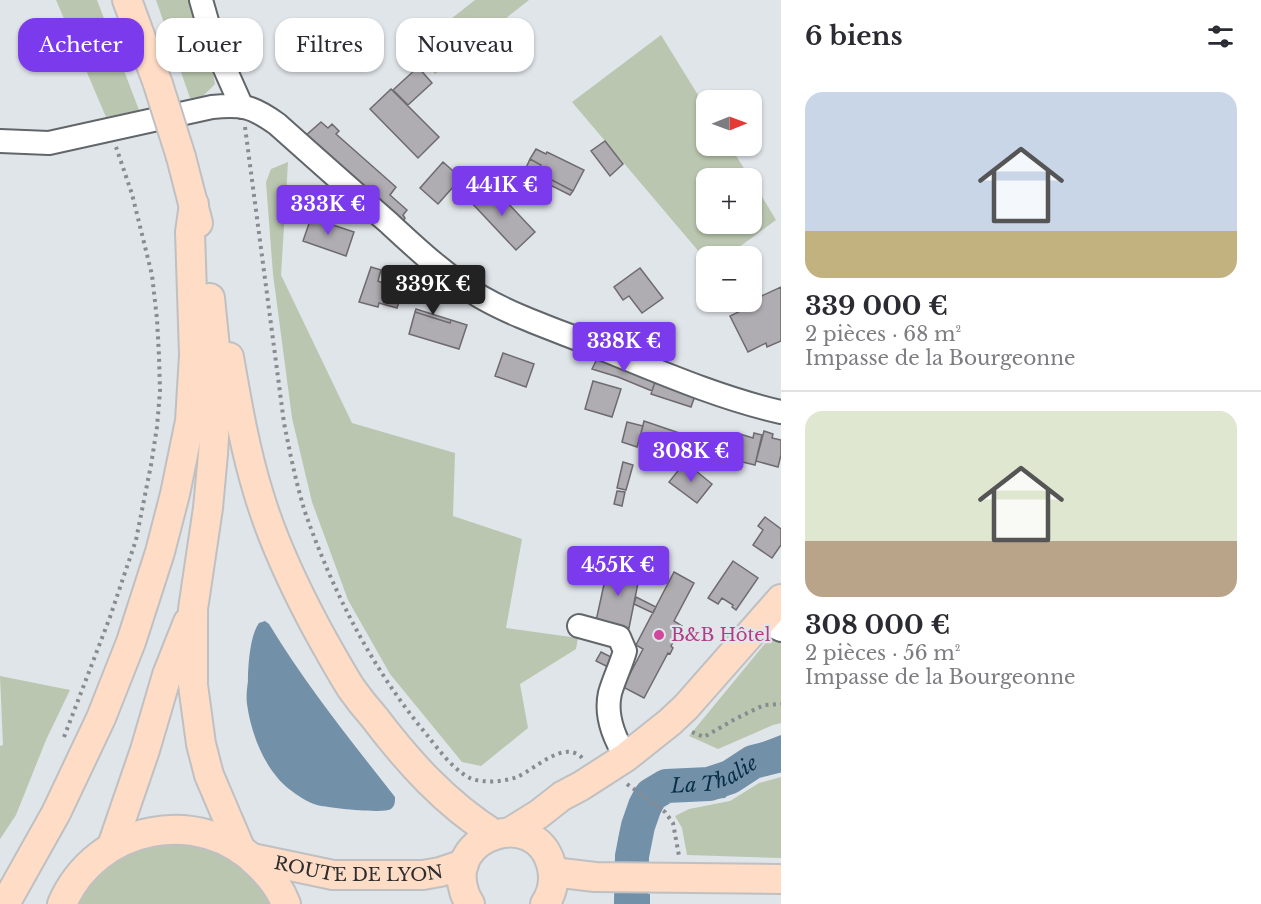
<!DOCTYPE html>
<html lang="fr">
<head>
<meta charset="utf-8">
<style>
  body { margin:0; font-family:"Libre Baskerville",serif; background:#f2f2f3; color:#2b2b33; height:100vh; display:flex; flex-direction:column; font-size:22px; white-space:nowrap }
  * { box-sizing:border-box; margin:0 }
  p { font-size:20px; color:#7c7c81 }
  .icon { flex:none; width:33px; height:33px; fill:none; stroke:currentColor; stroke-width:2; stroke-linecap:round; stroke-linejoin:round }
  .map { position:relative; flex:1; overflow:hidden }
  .side { display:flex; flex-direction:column; background:#fff; width:480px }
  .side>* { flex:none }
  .banner { position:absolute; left:18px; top:18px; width:570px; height:54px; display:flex; gap:12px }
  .needle { width:39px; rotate:89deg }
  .buttons { position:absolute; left:696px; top:90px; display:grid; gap:12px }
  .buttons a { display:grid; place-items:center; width:66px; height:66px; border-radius:12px; background:#fff; box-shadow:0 2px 4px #0004; font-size:30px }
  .price { position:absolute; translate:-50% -51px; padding:0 14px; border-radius:6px; background:#7c3aed; color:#fff; font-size:20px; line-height:39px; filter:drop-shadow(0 2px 3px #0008) }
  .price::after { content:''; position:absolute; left:50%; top:36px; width:18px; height:14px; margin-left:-9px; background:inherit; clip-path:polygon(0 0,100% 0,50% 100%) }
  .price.current { background:#222; color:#fff }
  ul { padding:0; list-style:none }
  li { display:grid; align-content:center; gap:12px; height:318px; padding:0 24px }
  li+li { border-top:2px solid #e1e1e2 }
  li span { display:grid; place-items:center; height:186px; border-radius:18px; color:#555 }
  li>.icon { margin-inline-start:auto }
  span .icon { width:108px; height:108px; fill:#fffc; stroke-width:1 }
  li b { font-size:26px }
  h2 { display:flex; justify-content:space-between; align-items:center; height:72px; padding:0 24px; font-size:26px }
  .tag { padding:0 21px; border-radius:18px; background:#fff; box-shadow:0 2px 4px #0004; font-size:21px; line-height:54px }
  .tag.current { background:#7c3aed; color:#fff }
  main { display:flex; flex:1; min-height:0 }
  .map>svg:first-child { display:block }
</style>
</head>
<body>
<main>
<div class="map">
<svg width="781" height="904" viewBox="0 0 781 904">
  <rect width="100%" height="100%" fill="#e0e5ea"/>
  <path fill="#bac6af" d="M56 0H97L139 110 106 117Z
    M156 0H188L211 63 215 84 202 97 190 98Z
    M475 0H529L435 74 414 48Z
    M661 35 706 108V146H730L750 178H706V224H752V180L776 220 727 256H706V260L572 102Z
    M288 162 281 275 352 423 455 453 453 516 522 539 506 628 578 638 576 649 520 684 528 728 481 766 462 762 390 674 348 600 312 502 292 418 273 274 266 182 271 169Z
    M781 630V723L773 725 718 749 689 736 772 635Z
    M0 676 70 690 46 740 16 815 0 839V746L3 745Z
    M781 777V858L687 855 682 828 675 816 689 809 730 801 759 783Z
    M171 843C182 845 193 846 203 848 230 855 258 879 269 904H74L81 891 118 858 148 846Z"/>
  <path fill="#7390a9" d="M265 621 269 624C306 685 351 741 395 797 395 802 395 806 391 809 382 814 329 808 317 805 307 802 298 796 289 789 265 770 251 734 247 704 246 697 247 688 248 681 248 666 250 635 259 623Z
    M781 735V765L754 772 735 787 725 798 712 799 694 795 676 796 661 799 641 786 646 779 661 774 680 772 704 773 713 772 724 767 739 751Z
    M632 798 654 809 647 828 646 862H616C617 839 621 819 632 798Z
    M615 893 650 894V904H614Z"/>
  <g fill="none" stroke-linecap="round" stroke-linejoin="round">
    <path stroke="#7390a9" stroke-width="34" id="s1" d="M631 904 632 856 638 826 645 806 651 795 666 786 709 784 730 777 753 762 781 755"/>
  </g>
  <path fill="#afacb2" stroke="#6e6b70" stroke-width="1.5" d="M418 67 432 83 408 105 393 90Z
    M391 89 439 137 418 158 370 109Z
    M321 122 328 128 332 124 339 131 336 134 396 187 390 195 407 210 403 215 405 218 403 222 304 137Z
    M605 141 623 164 610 176 591 151Z
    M536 149 546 154 547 152 584 170 573 191 548 178 546 183 534 178 541 165 530 159Z
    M530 159 541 165 535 176 525 170Z
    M443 162 461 178 438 204 420 188Z
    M548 178 573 191 570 195 546 183Z
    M486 185 501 202 504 199 535 232 516 250 469 200Z
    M312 215 328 220 327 223 354 232 346 256 303 241Z
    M371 267 381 270 378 281 385 284 386 280 404 286 397 308 379 303 378 307 359 302Z
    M640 268 663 298 642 313 629 296 623 300 614 287Z
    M781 287V341L767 347 766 343 748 352 730 316 757 303 755 299Z
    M416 309 451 320 450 323 415 312Z
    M415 312 450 323 451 320 467 325 459 349 409 334Z
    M503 353 534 364 526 387 495 376Z
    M599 355 656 379 652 391 618 377 592 369Z
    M656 379 696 393 691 407 651 394Z
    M593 381 621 389 612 417 585 409Z
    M644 421 694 438 689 453 640 437Z
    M627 422 643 426 637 447 622 442Z
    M764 431 773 434 772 438 781 440V455L778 467 756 461Z
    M754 433 762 435 755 465 734 460 740 434 753 438Z
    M648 440 682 451 678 463 644 452Z
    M623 462 633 465 626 490 617 488Z
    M685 462 712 484 697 503 669 482Z
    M617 491 625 492 622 506 614 504Z
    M765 517 781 529V545L772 558 753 545 763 530 758 526Z
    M733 561 758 578 736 610 732 607 733 605 722 598 718 604 708 598Z
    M608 566 640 573 629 628 596 621Z
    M674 572 694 583 674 621 682 626 671 646 673 648 670 654 668 653 644 698 623 687 643 649 636 645Z
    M636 597 656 607 653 613 634 604Z
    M601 652 613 658 608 667 596 661Z"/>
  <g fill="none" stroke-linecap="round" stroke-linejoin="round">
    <defs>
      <path id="minor" d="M201 0 213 42 242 107
        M0 141 49 143 212 107C242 104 252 106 277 124 314 157 351 190 389 223 417 249 447 277 481 297 516 317 556 330 593 345 653 369 718 398 781 412
        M761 621 781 630
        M579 626 619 637 625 651C621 665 614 679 610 693 605 715 614 738 626 757"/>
      <g id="major">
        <path d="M127 0 158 84"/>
        <path d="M181 157 198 223"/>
        <path d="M210 298 215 347 216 403 213 454 208 508 193 609V685L201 744 209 775 241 850"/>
        <path d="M229 357C237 403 245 450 259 495 273 542 294 586 317 629 328 649 339 669 351 688 358 698 366 708 374 717 408 762 446 804 494 834"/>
        <path d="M510 832 539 814 562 796 581 786 626 757 670 722 686 707 781 599"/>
        <path d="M112 846 145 750 167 675 188 622"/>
        <path id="s2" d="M252 858 333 875H423L440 872 464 864"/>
        <path d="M553 872 595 877 781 879"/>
        <path d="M5 904 56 813 101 718 131 642 160 552 175 494 190 421 194 355 190 232 194 204"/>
        <path d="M62 904C96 825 200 804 260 866 271 877 281 890 286 904"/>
        <path d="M470 904C468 900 465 896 464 891 446 835 535 807 551 864 555 878 553 892 545 904"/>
      </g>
    </defs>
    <use href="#minor" stroke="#61666a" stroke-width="26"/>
    <use href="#major" stroke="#bfc0c1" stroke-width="32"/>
    <path stroke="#888b8f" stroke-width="4" stroke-dasharray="3 4.5" stroke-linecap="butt" d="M245 127 284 423C290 453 296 483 305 512 333 592 372 669 427 735 438 749 455 772 472 779 486 783 503 782 517 777 536 769 566 737 584 760
      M692 732 704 737 735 719 764 705 781 704
      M64 737 110 617 136 540 151 465 157 427 160 391 159 356 157 319 152 275 132 194 116 147
      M627 784 665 812 673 823 679 856"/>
    <use href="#minor" stroke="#fff" stroke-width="22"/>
    <use href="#major" stroke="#fedcc6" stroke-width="28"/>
    <defs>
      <path id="major-bridge" d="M158 84 181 157"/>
    </defs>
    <use href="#major-bridge" stroke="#bfc0c1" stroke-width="32" stroke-linecap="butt"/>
    <use href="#major-bridge" stroke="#fedcc6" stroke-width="28"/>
  </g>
  <circle fill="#d1479c" stroke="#e0e5ea" stroke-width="2" cx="659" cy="635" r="6"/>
  <g text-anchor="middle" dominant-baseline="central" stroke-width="4.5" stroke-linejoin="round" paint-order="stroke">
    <g font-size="18" fill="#b23c85" stroke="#e0e5ea" text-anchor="start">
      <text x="671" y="635">B&amp;B Hôtel</text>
    </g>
    <g font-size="18" fill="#2b2d2f" stroke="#e0e5ea">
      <text stroke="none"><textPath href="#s2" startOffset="108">ROUTE DE LYON</textPath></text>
    </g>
    <g font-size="20" font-style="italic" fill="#072d47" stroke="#e0e5ea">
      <text stroke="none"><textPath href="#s1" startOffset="180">La Thalie</textPath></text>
    </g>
  </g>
</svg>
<div class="buttons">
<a><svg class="needle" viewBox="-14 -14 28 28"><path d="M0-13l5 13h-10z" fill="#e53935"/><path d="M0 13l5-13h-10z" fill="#7c7c81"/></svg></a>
<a>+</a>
<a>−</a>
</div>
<b class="price" style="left:502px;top:217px">441K €</b>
<b class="price" style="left:328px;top:236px">333K €</b>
<b class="price current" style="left:433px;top:316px">339K €</b>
<b class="price" style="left:624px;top:373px">338K €</b>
<b class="price" style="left:691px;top:483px">308K €</b>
<b class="price" style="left:618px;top:597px">455K €</b>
<div class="banner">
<a class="tag current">Acheter</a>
<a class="tag">Louer</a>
<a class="tag">Filtres</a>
<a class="tag">Nouveau</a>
</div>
</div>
<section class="side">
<h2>6 biens<svg class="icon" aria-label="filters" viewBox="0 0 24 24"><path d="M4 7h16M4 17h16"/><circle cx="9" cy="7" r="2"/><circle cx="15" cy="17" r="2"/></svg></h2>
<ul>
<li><span style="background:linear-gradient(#c9d6e8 75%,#c2b280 0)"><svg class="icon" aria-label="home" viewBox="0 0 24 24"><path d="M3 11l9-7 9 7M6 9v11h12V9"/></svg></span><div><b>339 000 €</b><p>2 pièces · 68 m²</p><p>Impasse de la Bourgeonne</p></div></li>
<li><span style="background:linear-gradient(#dfe7d0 70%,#b9a48a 0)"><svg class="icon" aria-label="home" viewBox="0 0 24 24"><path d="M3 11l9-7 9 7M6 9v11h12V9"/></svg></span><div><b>308 000 €</b><p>2 pièces · 56 m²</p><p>Impasse de la Bourgeonne</p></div></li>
</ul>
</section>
</main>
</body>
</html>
